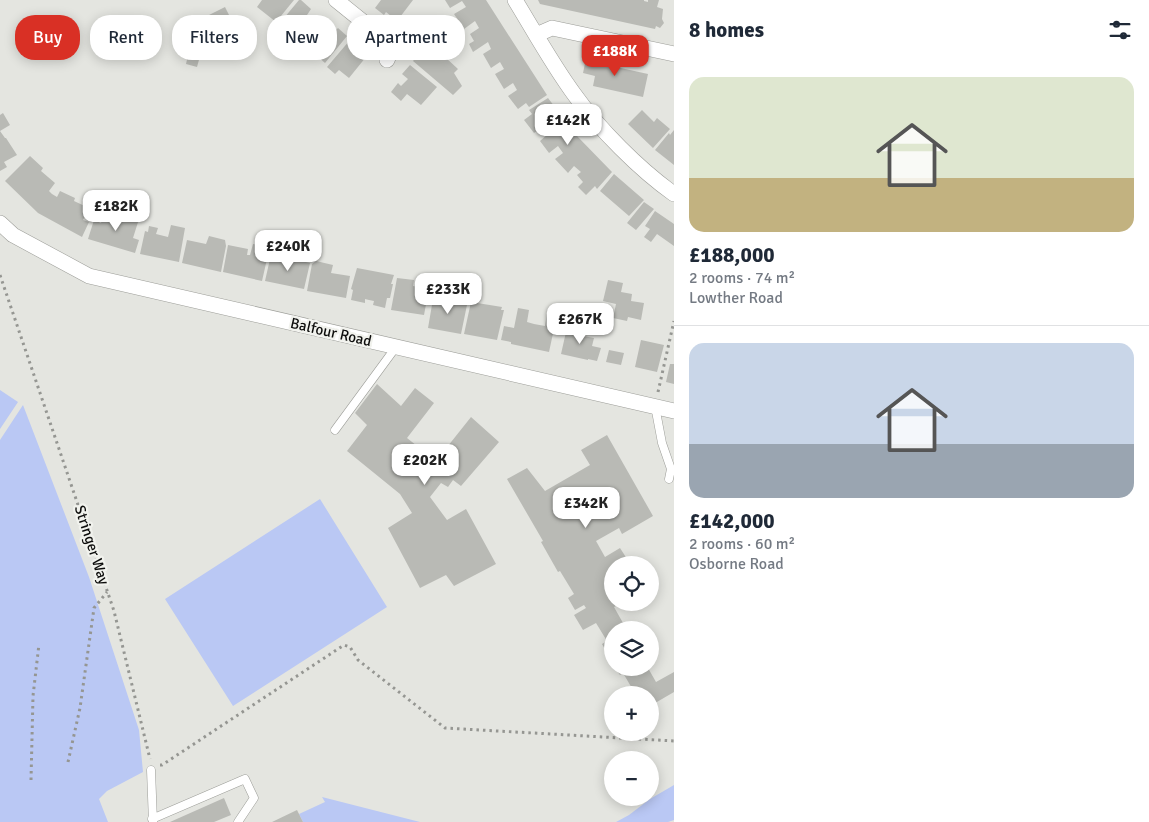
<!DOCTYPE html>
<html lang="en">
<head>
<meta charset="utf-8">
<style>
  body { margin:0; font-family:Signika,sans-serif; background:#f2f2f3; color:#1f2937; height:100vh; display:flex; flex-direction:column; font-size:19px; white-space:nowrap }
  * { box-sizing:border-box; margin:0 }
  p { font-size:16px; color:#747a83 }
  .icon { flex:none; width:28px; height:28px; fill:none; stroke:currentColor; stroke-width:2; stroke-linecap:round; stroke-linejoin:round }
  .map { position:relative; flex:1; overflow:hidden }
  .drawer { display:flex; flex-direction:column; background:#fff; width:475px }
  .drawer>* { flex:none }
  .banner { position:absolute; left:15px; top:15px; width:475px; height:45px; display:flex; gap:10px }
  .fabs { position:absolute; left:604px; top:556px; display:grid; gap:10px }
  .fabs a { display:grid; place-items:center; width:55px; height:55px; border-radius:50%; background:#fff; box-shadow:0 2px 12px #0003; font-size:25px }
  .price { position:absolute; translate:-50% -42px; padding:0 11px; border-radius:10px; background:#fff; color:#222; font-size:16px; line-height:32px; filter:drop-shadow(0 1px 2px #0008) }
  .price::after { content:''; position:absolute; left:50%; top:30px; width:15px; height:11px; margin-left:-8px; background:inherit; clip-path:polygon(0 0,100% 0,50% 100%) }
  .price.current { background:#d93025; color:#fff }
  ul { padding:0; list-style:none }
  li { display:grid; align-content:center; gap:10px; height:265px; padding:0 15px }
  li+li { border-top:1px solid #e0e1e3 }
  li span { display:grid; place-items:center; height:155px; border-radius:15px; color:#555 }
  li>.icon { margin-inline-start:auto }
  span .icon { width:90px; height:90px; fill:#fffc; stroke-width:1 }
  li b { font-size:21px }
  h2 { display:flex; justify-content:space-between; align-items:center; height:60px; padding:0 15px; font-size:21px }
  .chip { padding:0 18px; border-radius:20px; background:#fff; box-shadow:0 2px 12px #0003; font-size:18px; line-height:45px }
  .chip.current { background:#d93025; color:#fff }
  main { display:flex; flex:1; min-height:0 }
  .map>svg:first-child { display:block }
</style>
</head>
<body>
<main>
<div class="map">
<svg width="674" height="822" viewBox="0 0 674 822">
  <rect width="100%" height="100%" fill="#e4e5e0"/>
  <path fill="#bac8f4" d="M0 390 18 402 0 429Z
    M23 405 89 577 139 730 143 772 107 791 99 799 108 822H0V440Z
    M320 499 387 607 233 706 165 599Z
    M674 785V820L668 822H616L629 815 650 799Z
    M322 797 420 822H303L299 814 325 802Z"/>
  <path fill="#b9bab5" d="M262 0H294L276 22 257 7Z
    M299 0H301L311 9 307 15 315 20 298 41 279 24Z
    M381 0H413L397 21 386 12 384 15 375 8Z
    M445 0H486L547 95 529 107 526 103 518 109 508 96 517 90 513 83 504 89 495 74 504 69 500 62 491 68 483 54 491 49 488 42 473 52 469 44 474 41 470 34 479 28 475 21 464 29 454 14 466 7 462 1 450 8Z
    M538 0H644V1L648 2V0H659L657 7 663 9 662 19 664 23 660 28 656 26 655 29 540 4Z
    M225 7 229 15 204 27 201 19Z
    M323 27 332 34 338 28 347 36 325 63 307 47Z
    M350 40 359 47 357 50 366 57 349 78 339 70 335 74 327 67Z
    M190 46 202 49 197 67 186 64Z
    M433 46 458 69 454 73 462 86 453 95 413 61 421 51 427 54Z
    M587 54 600 57 598 63 648 74 643 97 593 86 595 76 583 73Z
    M410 65 437 87 421 105 407 94 401 101 391 92 398 83 401 86 408 79 402 74Z
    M548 98 577 136 612 172 597 189 595 186 586 195 578 187 583 182 577 175 581 172 574 166 568 173 555 159 563 153 558 146 549 153 540 141 548 134 542 127 534 133 524 120 532 114 529 110Z
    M642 110 654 122 657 118 670 129 653 148 628 124Z
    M3 113 10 125 0 131 5 138H6L17 155 4 162 7 167 0 171V115Z
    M674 130V165L655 150 669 133 670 135Z
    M30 156 43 168 41 171 55 183 49 191 52 194 57 197 60 191 75 198 74 201 89 208 83 220 89 222 82 237 38 213 5 181Z
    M614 174 644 200 629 216 600 191Z
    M644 202 654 209 636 230 627 223Z
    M655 211 674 224V246L657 234 651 242 644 237 650 229 645 226Z
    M105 212 114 215 112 221 119 223 122 214 139 219 133 238 139 240 135 253 88 239 94 220 101 223Z
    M171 225 185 228 179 262 140 254 145 231 148 232 149 226 158 228 156 234 168 237Z
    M209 236 225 240 226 246 221 272 182 263 187 240 206 244Z
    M253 244 265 246 263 258 267 259 262 281 223 272 228 245 248 249 247 255H250Z
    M277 255 310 263 304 289 265 281 270 259 275 260Z
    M316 261 333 265 331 273 350 276 346 298 307 291 312 264Z
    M357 268 394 275 391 284H393L390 298H387L385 308 373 305 374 301 369 300 365 299V303L351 300 353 290 351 289Z
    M397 278 414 280 413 286 426 288 425 293 428 294 424 315 391 310Z
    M608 280 623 283 621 292 632 294 631 301 644 303 641 320 628 317 627 321 613 318 616 304 603 301Z
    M451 297 468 300 461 334 428 328 433 299 443 300 442 305 449 306Z
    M471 302 502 307 501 310H504L497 340 464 334Z
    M518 308 529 310 527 322 534 324 545 326 547 313 557 315 549 352 511 344V342L501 340 504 326 514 328Z
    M572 323 585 326 583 336 594 338 592 346 601 348 597 361 588 359V360L561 354 566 332 570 334Z
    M641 340 664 345 657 372 635 367Z
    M609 350 624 353 621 365 606 362Z
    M670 364H674V384L666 382Z
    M377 384 401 406 415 388 434 403 407 438 436 461 471 417 499 442 461 486 453 480 448 487 441 483 430 497 447 520 466 509 496 564 454 586 446 575 420 588 388 528 412 513 400 494 347 451 367 425 355 413Z
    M607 435 653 516 622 534 619 528 596 541 605 557 620 548 631 565H612V602H614L616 606 614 607 627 630H612V662L602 644 607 641 596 623 583 630 574 615 586 608 584 605 575 610 568 598 574 594 560 571 558 572 541 542 543 541 507 479 527 468 545 491 590 465 581 450Z
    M615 668H648L656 682 674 672V692L650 706V695H636L623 673 620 675Z
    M224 798 231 815 214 822H170Z
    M297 810 303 822H272Z"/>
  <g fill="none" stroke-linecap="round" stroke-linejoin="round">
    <defs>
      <path id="service" d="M655 406 662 443 671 469 669 479
        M335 430 396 347
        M151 770 153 822
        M152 819 245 779 254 798 238 822"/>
      <path id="minor" d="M336 0 393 46
        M515 0C534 31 552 64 574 94 598 128 640 170 674 194
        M536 35 552 28 674 54
        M387 60 393 46 406 36
        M0 223 13 235 89 276 674 411"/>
    </defs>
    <use href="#service" stroke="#9c9d98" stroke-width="9"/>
    <use href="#minor" stroke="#9c9d98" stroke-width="16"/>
    <path stroke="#959692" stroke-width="3" stroke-dasharray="2.5 4" stroke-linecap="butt" d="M0 275 114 611 150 759
      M658 392 674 321
      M68 762 80 708 94 608 107 592
      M160 765H162L344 645 350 647 358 660 445 728 674 741
      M31 780 33 696 39 644"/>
    <use href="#service" stroke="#fff" stroke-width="8"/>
    <use href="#minor" stroke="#fff" stroke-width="15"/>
  </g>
  <g text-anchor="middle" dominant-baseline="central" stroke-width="4.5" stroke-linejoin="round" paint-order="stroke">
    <g font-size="15" fill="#0d0d0c" stroke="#f1f2ed">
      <text transform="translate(331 332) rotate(13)">Balfour Road</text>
      <text transform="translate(92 545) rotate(72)">Stringer Way</text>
    </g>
  </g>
</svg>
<div class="fabs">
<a><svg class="icon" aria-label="locate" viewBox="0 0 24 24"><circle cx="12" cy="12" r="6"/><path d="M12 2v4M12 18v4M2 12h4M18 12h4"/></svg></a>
<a><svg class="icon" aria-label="layers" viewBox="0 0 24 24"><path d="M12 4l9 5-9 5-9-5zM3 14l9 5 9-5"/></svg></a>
<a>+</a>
<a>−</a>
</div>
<b class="price current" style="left:615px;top:77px">£188K</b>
<b class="price" style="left:568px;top:146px">£142K</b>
<b class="price" style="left:116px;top:232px">£182K</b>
<b class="price" style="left:288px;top:272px">£240K</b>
<b class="price" style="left:448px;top:315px">£233K</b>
<b class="price" style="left:580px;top:345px">£267K</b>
<b class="price" style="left:425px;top:486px">£202K</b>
<b class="price" style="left:586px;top:529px">£342K</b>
<div class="banner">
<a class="chip current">Buy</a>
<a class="chip">Rent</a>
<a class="chip">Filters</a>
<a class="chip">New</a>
<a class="chip">Apartment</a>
</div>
</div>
<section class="drawer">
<h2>8 homes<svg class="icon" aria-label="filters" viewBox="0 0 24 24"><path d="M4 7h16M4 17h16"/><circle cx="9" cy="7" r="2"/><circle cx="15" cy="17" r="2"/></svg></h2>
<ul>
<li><span style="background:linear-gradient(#dfe7d0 65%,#c2b280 0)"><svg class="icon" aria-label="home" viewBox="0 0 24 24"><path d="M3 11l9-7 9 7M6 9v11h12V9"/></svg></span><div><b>£188,000</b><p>2 rooms · 74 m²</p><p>Lowther Road</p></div></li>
<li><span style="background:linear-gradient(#c9d6e8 65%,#9aa5b1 0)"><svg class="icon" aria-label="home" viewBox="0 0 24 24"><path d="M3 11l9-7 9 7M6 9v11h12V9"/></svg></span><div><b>£142,000</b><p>2 rooms · 60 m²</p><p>Osborne Road</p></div></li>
</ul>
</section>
</main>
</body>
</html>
